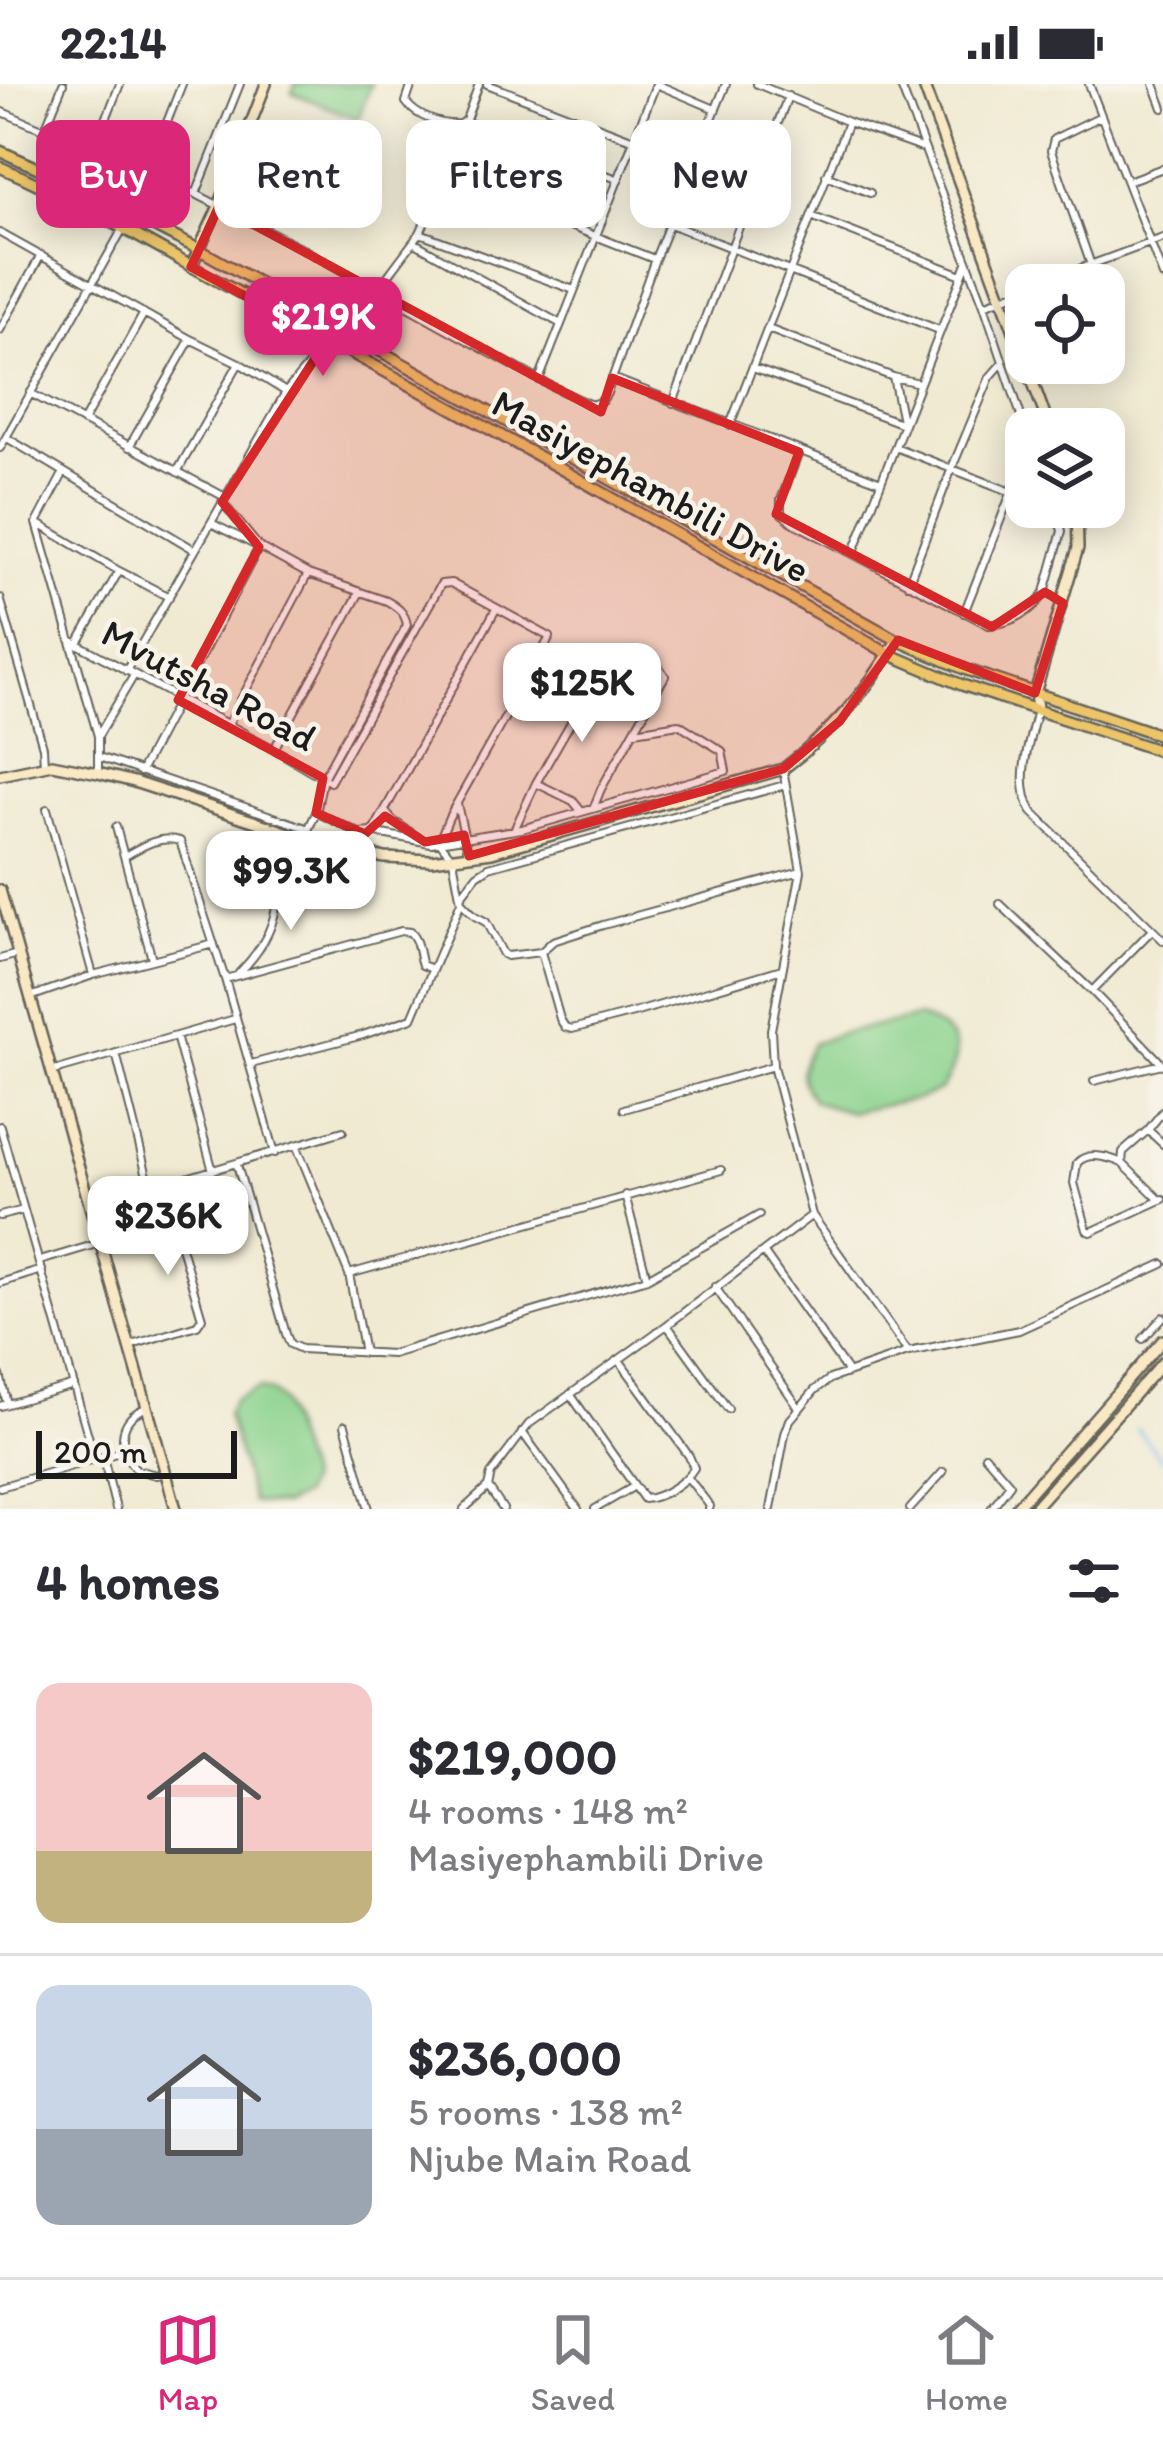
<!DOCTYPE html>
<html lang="en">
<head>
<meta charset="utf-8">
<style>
  body { margin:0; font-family:Itim,sans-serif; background:#f7f7f7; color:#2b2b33; height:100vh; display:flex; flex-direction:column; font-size:45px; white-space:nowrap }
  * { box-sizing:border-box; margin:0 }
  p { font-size:39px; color:#7c7c81 }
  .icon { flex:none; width:66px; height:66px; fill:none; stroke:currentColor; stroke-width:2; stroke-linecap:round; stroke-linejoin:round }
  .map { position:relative; height:1425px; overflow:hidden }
  .side { display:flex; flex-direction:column; background:#fff; flex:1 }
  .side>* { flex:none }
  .hud { position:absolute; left:36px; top:36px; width:1092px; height:108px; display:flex; gap:24px }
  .controls { position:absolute; left:1005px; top:180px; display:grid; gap:24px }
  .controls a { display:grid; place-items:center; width:120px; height:120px; border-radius:24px; background:#fff; box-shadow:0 6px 30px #0003; font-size:60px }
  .scale { position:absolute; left:36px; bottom:30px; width:201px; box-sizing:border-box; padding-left:12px; border:6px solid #1c1c1c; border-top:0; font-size:33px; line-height:42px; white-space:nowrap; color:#1c1c1c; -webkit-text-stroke:9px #f7f3e8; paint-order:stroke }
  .price { position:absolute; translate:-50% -102px; padding:0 27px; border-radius:24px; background:#fff; color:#222; font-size:39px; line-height:78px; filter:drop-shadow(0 3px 6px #0008) }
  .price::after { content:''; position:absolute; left:50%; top:72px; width:36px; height:27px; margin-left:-18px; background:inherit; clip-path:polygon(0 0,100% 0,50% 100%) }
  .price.current { background:#db2777; color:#fff }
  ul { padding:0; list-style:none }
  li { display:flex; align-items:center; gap:36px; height:300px; padding:0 36px }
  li+li { border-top:3px solid #e1e1e2 }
  li span { display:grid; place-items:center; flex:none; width:336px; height:240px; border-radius:24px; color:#555 }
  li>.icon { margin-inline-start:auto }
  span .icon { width:144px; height:144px; fill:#fffc; stroke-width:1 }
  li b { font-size:51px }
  h2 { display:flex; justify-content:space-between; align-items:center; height:144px; padding:0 36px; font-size:51px }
  .tag { padding:0 42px; border-radius:24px; background:#fff; box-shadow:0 6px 30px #0003; font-size:42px; line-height:108px }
  .tag.current { background:#db2777; color:#fff }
  .status { display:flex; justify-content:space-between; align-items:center; height:84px; padding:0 60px; background:#fff; direction:ltr }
  .status svg { height:33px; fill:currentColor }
  .tab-bar { display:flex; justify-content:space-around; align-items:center; height:168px; border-top:3px solid #e1e1e2; background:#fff; font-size:33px; color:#7c7c81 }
  .tab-bar a { display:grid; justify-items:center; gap:6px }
  .tab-bar .current { color:#db2777 }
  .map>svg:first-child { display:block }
</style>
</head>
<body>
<div class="status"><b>22:14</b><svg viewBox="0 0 49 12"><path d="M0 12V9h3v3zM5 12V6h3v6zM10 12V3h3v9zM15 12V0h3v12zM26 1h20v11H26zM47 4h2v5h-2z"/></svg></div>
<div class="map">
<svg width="1163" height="1425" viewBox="0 0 1163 1425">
  <rect width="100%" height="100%" fill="#f7f3e8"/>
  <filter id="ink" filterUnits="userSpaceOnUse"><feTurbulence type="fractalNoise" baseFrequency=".00833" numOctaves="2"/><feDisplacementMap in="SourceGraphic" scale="24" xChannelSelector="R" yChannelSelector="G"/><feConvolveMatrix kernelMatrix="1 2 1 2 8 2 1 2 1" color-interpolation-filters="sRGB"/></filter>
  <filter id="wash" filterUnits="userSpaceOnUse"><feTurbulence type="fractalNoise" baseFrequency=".004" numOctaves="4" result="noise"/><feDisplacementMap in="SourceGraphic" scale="48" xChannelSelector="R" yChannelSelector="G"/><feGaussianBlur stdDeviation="2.7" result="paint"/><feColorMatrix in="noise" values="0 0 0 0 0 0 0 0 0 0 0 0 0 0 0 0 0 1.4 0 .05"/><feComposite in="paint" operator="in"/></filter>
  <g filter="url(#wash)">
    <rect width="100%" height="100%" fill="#f0ead2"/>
    <path fill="#8cd38e" stroke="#547855" stroke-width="3" d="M295 0H371L358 35 292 9Z
      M918 933C960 948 966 968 940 1006L919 1015 850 1028 813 1017C796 992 799 986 812 960L839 950Z
      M259 1304 273 1309 282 1318 308 1397 302 1412 284 1421 252 1418 227 1330 234 1316Z"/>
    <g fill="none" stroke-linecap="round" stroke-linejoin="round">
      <path stroke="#84b8f2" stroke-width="3" d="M1137 1345 1163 1377"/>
    </g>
  </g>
  <g filter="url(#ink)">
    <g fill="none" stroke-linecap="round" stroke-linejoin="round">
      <defs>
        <path id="street" d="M412 0 406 18C416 33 443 42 460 40L464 37 617 95
          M487 0 634 56
          M757 0 848 38 921 64
          M900 0 984 221 1026 347
          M1089 0 1163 192
          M1154 0 1163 24
          M0 27 196 110 294 160 539 296 591 321 602 317 607 309 655 175 726 0
          M45 45 63 0
          M93 68 120 0
          M147 89 182 0
          M826 91 870 109
          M445 93 654 175
          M1128 97 1163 84
          M196 110 240 0
          M811 132 962 191
          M670 140 939 246
          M0 149 190 255 239 279 286 308
          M420 149 574 206
          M415 159 561 240
          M1091 181 1051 67 1054 55 1101 32
          M1036 201 1163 154
          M378 205 420 149 445 93 479 0
          M984 221 1026 205
          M768 245 893 293 919 299
          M0 246 41 171
          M753 284 903 340
          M893 293 902 337
          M612 294 881 398
          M539 296 656 0 715 25
          M30 309 225 413
          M673 319 788 12
          M83 338 144 229
          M730 341 848 38
          M7 354 195 466
          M129 363 190 256
          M895 363 1009 407
          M0 364 130 132
          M799 368 781 416V429L792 438 989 541C1010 539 1034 528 1045 508L1063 519
          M177 388 239 279
          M63 390 37 439 98 652V689
          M222 418 259 463 308 490 387 517C397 523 405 528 407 541L323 694 316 729 304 754
          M37 439 119 487 169 513
          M853 470 967 179
          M908 500 952 384 990 293 1003 278
          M1045 508 1062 447 1055 423
          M0 514 43 663 44 681 49 680
          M964 529 1026 371
          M70 556 274 665 330 698 441 500 451 499 546 551 550 553 449 733 439 757
          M77 561 119 487
          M126 587 286 308 328 258
          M1037 625C1030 658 1014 697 1032 728L1163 856
          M228 640 308 490
          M98 652 133 593
          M274 665 360 508
          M99 673 309 745
          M783 685 801 787 771 946 773 982 812 1131 908 1268
          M140 688 259 463 211 439
          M536 699 573 717 582 728
          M457 720 469 772
          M47 725 93 891
          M385 727 392 736 419 754
          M318 729 359 749 371 748 375 744 496 525
          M116 743 152 875
          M514 746 536 699 601 586C622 571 650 567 665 592L601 705 593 725
          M371 748 431 759 522 745 726 687 722 667 679 640 635 647
          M125 772C142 762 160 751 180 757L225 895 275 1069
          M461 812 477 791 489 783 785 701
          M461 818 475 832 486 838 503 870 507 872 541 868 553 857 603 841 801 787
          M1000 820 1092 907 1163 981
          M541 868 560 935 565 943 572 945 637 928 782 885
          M0 875 18 870
          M239 889C257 871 272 848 276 823L305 810 344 799
          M225 895 401 847 410 848C420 859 417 868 422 881L430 884
          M1092 907 1152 846
          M30 913 93 891 214 860
          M176 952 213 1087
          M116 969 150 1104
          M251 980 363 951 412 934 461 818 453 775 439 757
          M51 988 235 935
          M1094 997 1162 980
          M624 1025 773 982
          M1163 1027 1148 1046 1163 1060
          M0 1042 95 1376
          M1148 1046 1123 1068 1122 1079 1160 1116
          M297 1063 349 1190 364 1269
          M1122 1079C1108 1073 1088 1067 1077 1079L1074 1099 1087 1146 1091 1148 1163 1115
          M237 1081 286 1250 290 1260 301 1265 392 1270 647 1194 759 1131
          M625 1111 647 1194
          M90 1123 343 1047
          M0 1132 24 1126
          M764 1169 847 1287
          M40 1177 100 1159
          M349 1190 721 1086
          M0 1199 42 1186
          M715 1203 799 1324
          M667 1241 728 1325
          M1143 1255 1163 1233
          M129 1262 197 1241 202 1234 163 1102
          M0 1291 7 1320
          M570 1310 644 1415C661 1414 685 1399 694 1384L689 1372 619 1276
          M0 1322 74 1301
          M146 1324C117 1334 117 1366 137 1386L156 1391 166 1389
          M345 1341 369 1425
          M522 1348 578 1425
          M985 1371 1010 1400 991 1425
          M103 1373 116 1425
          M688 1394 710 1422 709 1425
          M0 1403 123 1367
          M488 1403 503 1425
          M464 1425 488 1403 491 1390 529 1340 667 1241 812 1131
          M595 1425 633 1403
          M771 1425 785 1350 790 1336 815 1306 830 1295 908 1268 1019 1246 1163 1180
          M910 1425 943 1388"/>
        <path id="secondary" d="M923 0 1050 345
          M191 183 219 122 266 0
          M1037 625 1035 609 1078 464 1077 423
          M0 691 52 680 98 689 134 698 338 765 385 774 432 776 492 768 783 685C831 649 867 608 897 556
          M0 806 176 1425
          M1015 1425 1163 1256
          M1033 1425 1163 1278"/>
        <path id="primary" d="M0 67 58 93 200 166 897 556 967 586 1163 652
          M0 83C90 122 172 173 258 219 471 332 679 452 889 570L962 601 1163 668"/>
      </defs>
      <use href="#street" stroke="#66645c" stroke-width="10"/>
      <use href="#secondary" stroke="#66645c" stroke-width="14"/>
      <use href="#primary" stroke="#66645c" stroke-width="14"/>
      <use href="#street" stroke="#fff" stroke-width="6"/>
      <use href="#secondary" stroke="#f8e8c3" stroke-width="9"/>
      <use href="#primary" stroke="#edc569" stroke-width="9"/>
    </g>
  </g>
  <path fill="#d62828" fill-opacity="0.2" stroke="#d62828" stroke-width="9" stroke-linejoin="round" d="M219 122 601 328 612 294 799 368 776 430 992 543 1045 508 1063 519 1035 609 898 556 840 637 783 685 469 772 464 751 425 758 385 732 365 750 316 729 323 694 178 616 259 463 222 418 327 256 191 183Z"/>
  <g text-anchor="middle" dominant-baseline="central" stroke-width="9" stroke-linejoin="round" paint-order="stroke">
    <g font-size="39" fill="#1c1c1c" stroke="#f7f3e8">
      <text transform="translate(651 402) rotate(29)">Masiyephambili Drive</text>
      <text transform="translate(209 601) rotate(28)">Mvutsha Road</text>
    </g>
  </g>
</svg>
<div class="controls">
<a><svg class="icon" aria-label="locate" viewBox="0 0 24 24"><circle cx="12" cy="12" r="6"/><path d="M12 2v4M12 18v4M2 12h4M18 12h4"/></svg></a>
<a><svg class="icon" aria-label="layers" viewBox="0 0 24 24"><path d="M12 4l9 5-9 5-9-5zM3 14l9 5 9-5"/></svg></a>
</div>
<div class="scale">200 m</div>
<b class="price current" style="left:323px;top:295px">$219K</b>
<b class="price" style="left:582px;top:661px">$125K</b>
<b class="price" style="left:291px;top:849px">$99.3K</b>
<b class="price" style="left:168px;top:1194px">$236K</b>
<div class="hud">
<a class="tag current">Buy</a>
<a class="tag">Rent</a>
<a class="tag">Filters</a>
<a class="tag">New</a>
</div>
</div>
<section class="side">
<h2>4 homes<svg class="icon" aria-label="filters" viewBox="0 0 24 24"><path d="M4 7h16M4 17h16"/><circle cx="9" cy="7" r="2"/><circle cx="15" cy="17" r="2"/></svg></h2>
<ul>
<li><span style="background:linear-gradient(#f6c9c9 70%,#c2b280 0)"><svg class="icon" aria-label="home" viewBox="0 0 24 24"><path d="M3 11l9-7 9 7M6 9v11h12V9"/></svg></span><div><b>$219,000</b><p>4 rooms · 148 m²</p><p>Masiyephambili Drive</p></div></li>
<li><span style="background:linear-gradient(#c9d6e8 60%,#9aa5b1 0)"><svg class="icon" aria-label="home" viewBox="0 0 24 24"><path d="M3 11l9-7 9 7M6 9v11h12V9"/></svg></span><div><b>$236,000</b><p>5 rooms · 138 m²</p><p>Njube Main Road</p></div></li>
</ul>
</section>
<nav class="tab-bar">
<a class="current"><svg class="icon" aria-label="map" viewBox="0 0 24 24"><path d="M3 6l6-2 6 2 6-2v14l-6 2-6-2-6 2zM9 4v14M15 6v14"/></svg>Map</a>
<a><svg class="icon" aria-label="saved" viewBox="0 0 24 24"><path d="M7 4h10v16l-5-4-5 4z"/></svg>Saved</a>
<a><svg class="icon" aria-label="home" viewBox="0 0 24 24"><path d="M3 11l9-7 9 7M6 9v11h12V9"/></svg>Home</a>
</nav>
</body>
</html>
